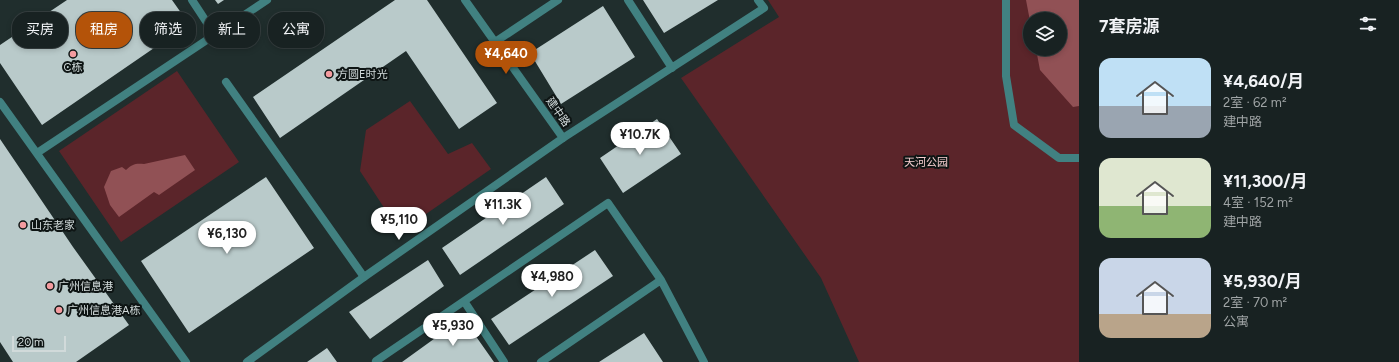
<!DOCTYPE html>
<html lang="zh">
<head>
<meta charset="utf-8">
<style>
  body { margin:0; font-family:Figtree,"Noto Sans SC",sans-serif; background:#212a2a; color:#f1f3f6; height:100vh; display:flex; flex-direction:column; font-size:15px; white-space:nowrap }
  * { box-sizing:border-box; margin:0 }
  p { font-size:13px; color:#9fa4a5 }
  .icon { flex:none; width:22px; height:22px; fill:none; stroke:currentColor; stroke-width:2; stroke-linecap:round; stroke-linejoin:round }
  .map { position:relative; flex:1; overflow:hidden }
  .details { display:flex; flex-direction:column; background:#182222; width:320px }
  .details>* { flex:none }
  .hud { position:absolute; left:12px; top:12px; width:380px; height:36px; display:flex; gap:8px }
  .tools { position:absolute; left:1023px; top:12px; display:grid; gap:8px }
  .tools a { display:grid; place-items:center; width:44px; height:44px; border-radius:50%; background:#182222; box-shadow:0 2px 6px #0003,0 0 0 1px #363f40; font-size:20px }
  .scale { position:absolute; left:12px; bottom:10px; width:54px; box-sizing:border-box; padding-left:4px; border:2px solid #d1dada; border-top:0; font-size:11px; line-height:14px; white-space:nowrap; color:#d1dada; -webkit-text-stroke:3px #0e1514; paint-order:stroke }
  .price { position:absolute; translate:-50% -34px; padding:0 9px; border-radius:14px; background:#fff; color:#222; font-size:13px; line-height:26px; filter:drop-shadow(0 1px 2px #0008) }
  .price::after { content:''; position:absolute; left:50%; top:24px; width:12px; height:9px; margin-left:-6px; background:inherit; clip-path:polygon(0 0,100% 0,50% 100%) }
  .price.on { background:#b45309; color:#fff }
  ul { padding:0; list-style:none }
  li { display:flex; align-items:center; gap:12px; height:100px; padding:0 20px }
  li span { display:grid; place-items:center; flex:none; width:112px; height:80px; border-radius:12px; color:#555 }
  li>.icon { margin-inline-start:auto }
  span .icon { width:48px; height:48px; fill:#fffc; stroke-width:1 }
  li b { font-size:17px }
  h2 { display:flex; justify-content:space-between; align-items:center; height:48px; padding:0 20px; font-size:17px }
  .tag { padding:0 14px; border-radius:16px; background:#182222; box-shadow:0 2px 6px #0003,0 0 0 1px #363f40; font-size:14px; line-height:36px }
  .tag.on { background:#b45309; color:#fff }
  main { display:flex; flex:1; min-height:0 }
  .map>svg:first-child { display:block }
</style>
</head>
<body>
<main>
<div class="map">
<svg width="1079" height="362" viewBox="0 0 1079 362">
  <rect width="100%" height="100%" fill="#202e2d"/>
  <path fill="#5b252a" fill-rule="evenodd" d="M768 0H1079V362H859L821 278 681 78 779 17ZM1030 19H1060V49H1030Z
    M177 71 239 162 121 242 59 151Z
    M410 101 448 154 472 143 491 169 400 232 360 171 366 130Z"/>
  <path fill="#915155" d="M1026 0H1079V106L1073 107 1040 70 1036 49H1060V19H1030V21Z
    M185 155 195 170 159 195 154 192 119 217 110 205 104 187 111 171 122 167 126 170C132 164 136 163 144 164Z"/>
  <path fill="#b9caca" d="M67 0H172L189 24 42 125 0 63V45Z
    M215 0H224L218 4Z
    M395 0H427L497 103 459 129 406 51 280 138 253 97Z
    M643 0H718L664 33Z
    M603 6 635 57 561 104 530 53Z
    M657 119 681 154 623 193 600 158Z
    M0 139 73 247 129 325 76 362H13L0 342Z
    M266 177 314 248 189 333 141 261Z
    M546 177 564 204 460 275 442 248Z
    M595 250 613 276 509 345 491 319Z
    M428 260 444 286 370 339 349 312Z
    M463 318 494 362H402Z
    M644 333 663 362H599Z
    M327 348 337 362H307Z"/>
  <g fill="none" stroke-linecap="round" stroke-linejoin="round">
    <path stroke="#418181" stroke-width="8" d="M192 0 215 35
      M628 0 672 68
      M495 42 558 0
      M226 82 364 277
      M0 102 186 362
      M563 138 764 8 758 0
      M37 153 267 0
      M464 301 504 362
      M377 362 376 361 608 203 661 280 704 362
      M541 362 661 280"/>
    <path stroke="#418181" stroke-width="8" d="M1006 0V76L1014 125 1059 158H1079"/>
    <path stroke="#418181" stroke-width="8" d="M247 362 364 277 563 138 465 0"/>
  </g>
  <g fill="#f49b9f" stroke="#0e1514" stroke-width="1.5">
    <circle cx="73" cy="54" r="4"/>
    <circle cx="329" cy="74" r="4"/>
    <circle cx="23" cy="225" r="4"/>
    <circle cx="50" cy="286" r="4"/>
    <circle cx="59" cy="310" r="4"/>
  </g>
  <g text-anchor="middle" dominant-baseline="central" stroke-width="4" stroke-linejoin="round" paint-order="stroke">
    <g font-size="11" fill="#d1dada" stroke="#0e1514" text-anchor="start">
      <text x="73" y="67" text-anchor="middle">C栋</text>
      <text x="337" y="74">方圆E时光</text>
      <text x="31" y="225">山东老家</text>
      <text x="58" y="286">广州信息港</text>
      <text x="67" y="310">广州信息港A栋</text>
    </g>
    <g font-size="11" fill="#d1dada" stroke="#0e1514">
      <text transform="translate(558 112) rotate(55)">建中路</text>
    </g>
    <g font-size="11" fill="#f7cfd0" stroke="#0e1514">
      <text x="926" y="162">天河公园</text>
    </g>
  </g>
</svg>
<div class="tools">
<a><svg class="icon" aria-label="layers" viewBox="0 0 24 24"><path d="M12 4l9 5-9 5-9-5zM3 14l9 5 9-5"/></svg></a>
</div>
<div class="scale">20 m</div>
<b class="price on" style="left:506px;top:75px">¥4,640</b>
<b class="price" style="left:640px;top:156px">¥10.7K</b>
<b class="price" style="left:503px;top:226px">¥11.3K</b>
<b class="price" style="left:399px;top:241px">¥5,110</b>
<b class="price" style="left:227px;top:255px">¥6,130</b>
<b class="price" style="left:552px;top:298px">¥4,980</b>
<b class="price" style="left:453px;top:347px">¥5,930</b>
<div class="hud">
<a class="tag">买房</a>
<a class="tag on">租房</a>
<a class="tag">筛选</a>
<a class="tag">新上</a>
<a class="tag">公寓</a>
</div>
</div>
<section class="details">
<h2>7套房源<svg class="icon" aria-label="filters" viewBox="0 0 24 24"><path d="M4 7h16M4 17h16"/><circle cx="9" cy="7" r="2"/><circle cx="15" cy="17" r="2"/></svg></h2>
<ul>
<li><span style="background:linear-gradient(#bfe0f5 60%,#9aa5b1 0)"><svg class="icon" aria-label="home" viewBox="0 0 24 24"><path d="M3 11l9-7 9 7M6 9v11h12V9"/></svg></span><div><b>¥4,640/月</b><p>2室 · 62 m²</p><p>建中路</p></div></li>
<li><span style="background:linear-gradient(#dfe7d0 60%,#8fb573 0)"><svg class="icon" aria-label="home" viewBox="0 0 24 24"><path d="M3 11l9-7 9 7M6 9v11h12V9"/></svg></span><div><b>¥11,300/月</b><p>4室 · 152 m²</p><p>建中路</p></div></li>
<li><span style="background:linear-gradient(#c9d6e8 70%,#b9a48a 0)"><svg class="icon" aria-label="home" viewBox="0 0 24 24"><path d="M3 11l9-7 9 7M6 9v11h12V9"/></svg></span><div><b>¥5,930/月</b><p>2室 · 70 m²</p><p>公寓</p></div></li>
</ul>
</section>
</main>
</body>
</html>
